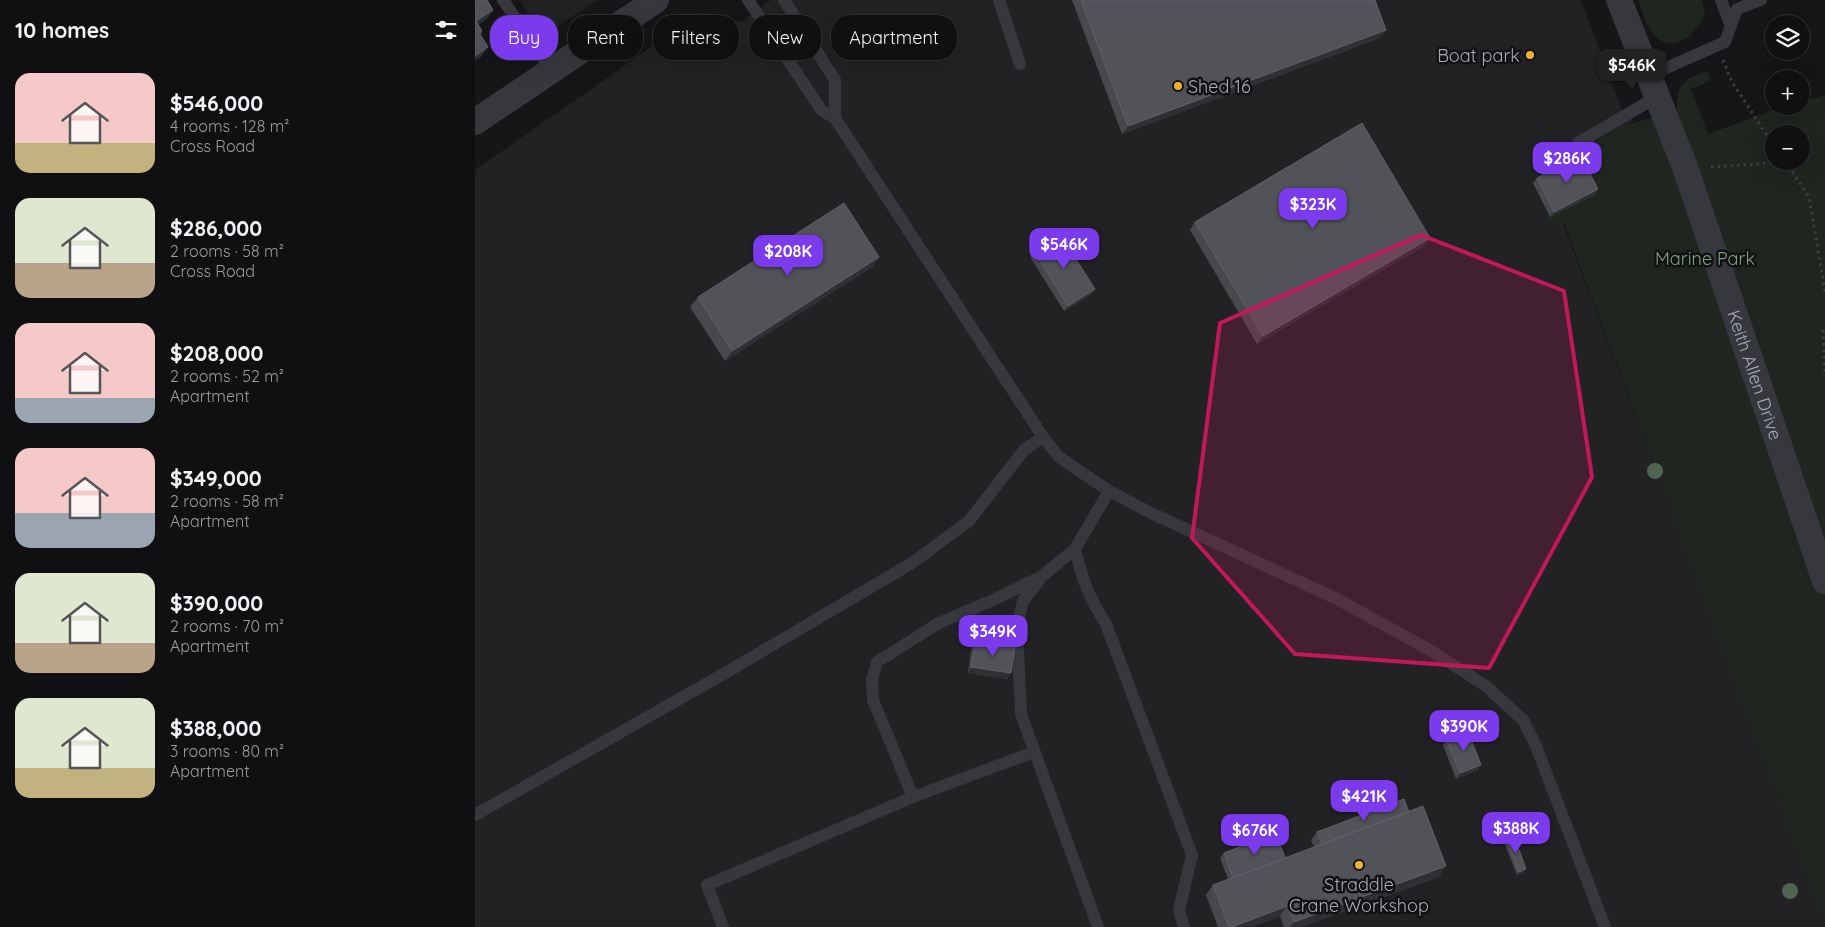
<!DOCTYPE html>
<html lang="en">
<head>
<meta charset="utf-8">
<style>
  body { margin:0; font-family:Quicksand,sans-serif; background:#19191b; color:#f1f3f6; height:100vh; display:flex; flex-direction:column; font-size:19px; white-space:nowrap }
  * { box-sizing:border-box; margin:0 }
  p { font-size:16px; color:#9c9d9f }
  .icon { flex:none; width:28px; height:28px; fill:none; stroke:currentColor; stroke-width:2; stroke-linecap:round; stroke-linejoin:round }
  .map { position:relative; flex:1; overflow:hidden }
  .details { display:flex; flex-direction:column; background:#101012; width:475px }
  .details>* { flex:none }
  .hud { position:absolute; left:15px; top:15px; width:475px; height:45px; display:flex; gap:10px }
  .controls { position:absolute; left:1290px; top:15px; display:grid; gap:10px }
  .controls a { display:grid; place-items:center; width:45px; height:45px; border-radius:50%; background:#101012; box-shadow:0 5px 20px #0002,0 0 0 1px #303032; font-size:25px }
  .price { position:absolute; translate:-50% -42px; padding:0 11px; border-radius:10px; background:#7c3aed; color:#fff; font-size:16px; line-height:32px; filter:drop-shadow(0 1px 2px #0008) }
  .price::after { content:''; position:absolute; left:50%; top:30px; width:15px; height:11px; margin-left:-8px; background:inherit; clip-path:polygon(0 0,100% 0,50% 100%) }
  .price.active { background:#222; color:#fff }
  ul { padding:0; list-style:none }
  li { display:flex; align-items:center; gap:15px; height:125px; padding:0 15px }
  li span { display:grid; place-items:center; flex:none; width:140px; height:100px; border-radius:15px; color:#555 }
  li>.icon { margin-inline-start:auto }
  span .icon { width:60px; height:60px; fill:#fffc; stroke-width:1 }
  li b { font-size:21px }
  h2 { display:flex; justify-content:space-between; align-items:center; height:60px; padding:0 15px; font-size:21px }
  .tag { padding:0 18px; border-radius:20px; background:#101012; box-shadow:0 5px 20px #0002,0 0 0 1px #303032; font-size:18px; line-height:45px }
  .tag.active { background:#7c3aed; color:#fff }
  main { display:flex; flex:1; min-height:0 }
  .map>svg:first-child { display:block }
</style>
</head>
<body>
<main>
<section class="details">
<h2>10 homes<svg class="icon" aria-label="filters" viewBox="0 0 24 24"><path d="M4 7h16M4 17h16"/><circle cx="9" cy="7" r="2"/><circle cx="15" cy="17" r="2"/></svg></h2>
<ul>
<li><span style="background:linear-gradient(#f6c9c9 70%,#c2b280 0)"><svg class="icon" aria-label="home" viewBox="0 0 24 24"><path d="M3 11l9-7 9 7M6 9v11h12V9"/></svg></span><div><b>$546,000</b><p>4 rooms · 128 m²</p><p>Cross Road</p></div></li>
<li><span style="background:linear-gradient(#dfe7d0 65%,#b9a48a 0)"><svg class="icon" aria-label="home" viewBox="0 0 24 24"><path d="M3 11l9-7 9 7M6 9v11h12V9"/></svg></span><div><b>$286,000</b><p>2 rooms · 58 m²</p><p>Cross Road</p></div></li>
<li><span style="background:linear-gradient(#f6c9c9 75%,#9aa5b1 0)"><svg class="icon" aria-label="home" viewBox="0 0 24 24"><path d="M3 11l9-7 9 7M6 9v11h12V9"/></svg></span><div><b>$208,000</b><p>2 rooms · 52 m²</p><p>Apartment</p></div></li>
<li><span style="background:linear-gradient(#f6c9c9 65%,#9aa5b1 0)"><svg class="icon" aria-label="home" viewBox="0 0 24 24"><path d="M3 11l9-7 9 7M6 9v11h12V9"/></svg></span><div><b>$349,000</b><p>2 rooms · 58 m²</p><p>Apartment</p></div></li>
<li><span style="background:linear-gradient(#dfe7d0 70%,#b9a48a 0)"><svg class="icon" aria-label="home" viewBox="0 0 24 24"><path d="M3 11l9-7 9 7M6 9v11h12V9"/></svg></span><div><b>$390,000</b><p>2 rooms · 70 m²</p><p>Apartment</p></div></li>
<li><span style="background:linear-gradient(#dfe7d0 70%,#c2b280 0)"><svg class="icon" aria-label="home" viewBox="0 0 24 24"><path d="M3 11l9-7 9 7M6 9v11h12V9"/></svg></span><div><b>$388,000</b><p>3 rooms · 80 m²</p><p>Apartment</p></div></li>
</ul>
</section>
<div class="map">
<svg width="1350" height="927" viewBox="0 0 1350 927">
  <rect width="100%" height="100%" fill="#161618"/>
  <path fill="#222225" d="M45 0H123L68 35Z
    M296 0H1106L1147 110 1159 121 1121 140 1111 156 1126 185 1070 215 1089 219 1088 223 1350 921V927H0V170L225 13 267 22Z"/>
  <path fill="#1e261f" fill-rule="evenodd" d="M1163 0H1227L1230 15C1222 31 1200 56 1180 36 1171 26 1167 12 1163 0Z
    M1229 72H1233L1236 78 1231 83 1216 89 1233 134 1301 109 1326 106V102L1350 95V925L1088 220 1074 224 1069 215 1125 186 1111 156C1125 123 1172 121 1202 113 1202 88 1204 81 1229 72ZM1299 134H1326V161H1299Z"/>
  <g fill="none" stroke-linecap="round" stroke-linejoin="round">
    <path stroke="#3d3f44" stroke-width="3" stroke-dasharray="2.5 4" stroke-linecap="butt" d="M1248 60 1257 82 1299 146
      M1310 161 1334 197 1350 292
      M1236 167 1296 163 1315 171
      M1348 330 1350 376"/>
    <path stroke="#37383d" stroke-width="12" d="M28 0 76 71
      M273 0 347 111 360 118 568 437 584 457 634 491 676 513 862 599 953 649 1011 686 1048 720 1061 746 1130 927
      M309 0 360 80V118
      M524 0 545 64
      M1246 0 1255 24
      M1173 76 1250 42 1262 9 1286 0
      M1103 143 1182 97
      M600 549 634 491
      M565 579 548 601 542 626 546 714 623 927
      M438 797 398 700 397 680 402 662 464 623 518 600 566 577 600 549C607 579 614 598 631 624L717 855 704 910 709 927
      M0 815 252 672 437 563 494 521 549 450 568 437
      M248 927 232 885 438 797 559 752"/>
    <g stroke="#37383d" stroke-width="26">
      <path id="s1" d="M1144 0 1210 167 1350 581"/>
      <path d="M0 122 181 0"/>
    </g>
  </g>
  <g fill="#506452">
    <circle cx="1180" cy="471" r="8"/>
    <circle cx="1315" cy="891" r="8"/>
  </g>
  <path fill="#47494d" d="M597 0H900L911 30 905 38 647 134Z
    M306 27 332 39 330 41 318 50 304 30Z
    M1062 178 1123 189 1119 195 1075 217 1058 183Z
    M720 222 955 238 949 246 782 344 715 230Z
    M559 251 616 295 589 311 555 257Z
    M404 257 397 267 250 361 215 307 223 297Z
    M501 641 536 673 532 679 493 673 497 646Z
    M972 740 1006 765 1003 770 981 779 968 745Z
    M934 812 964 877 826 927H809L805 916 777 927H743L731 895 738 885 753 879 745 858 749 853 810 858 839 847 836 840 842 832Z
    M1031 839 1051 869 1049 872 1042 875 1029 842Z"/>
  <path fill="#2f3033" d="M18 10 11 20 0 27 1 21Z
    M911 30 905 38 647 134 653 126Z
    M332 39 330 41 318 50 320 47Z
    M13 47 6 57 0 61V56Z
    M1123 189 1119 195 1075 217 1079 212Z
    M955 238 949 246 782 344 788 336Z
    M404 257 397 267 250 361 257 351Z
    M620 289 616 295 589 311 593 306Z
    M496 667 536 673 532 679 493 673Z
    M1006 765 1003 770 981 779 985 773Z
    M971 866 964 877 826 927H815L819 922Z
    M1051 869 1049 872 1042 875 1044 872Z
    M812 906 805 916 777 927H757Z"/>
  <path fill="#525359" stroke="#5f6168" d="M0 0H12L18 10 1 21 7 31 5 34 13 47 0 56Z
    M606 0H900L911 30 653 126Z
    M318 19 332 39 320 47 306 27Z
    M887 123 955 238 788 336 720 222Z
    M1106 156 1123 189 1079 212 1062 178Z
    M369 203 404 257 257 351 223 297Z
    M585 234 620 289 593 306 559 251Z
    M501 641 540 647 536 673 496 667Z
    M993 731 1006 765 985 773 972 740Z
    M929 799 934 812 847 844 842 832Z
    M948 806 971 866 819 922 812 906 757 927H754L738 885Z
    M801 833 810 858 758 878 749 853Z
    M1039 836 1051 869 1044 872 1031 839Z"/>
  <path fill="#c2185b" fill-opacity="0.2" stroke="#c2185b" stroke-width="4" stroke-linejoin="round" d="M946 235 1089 291 1117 477 1014 668 820 654 717 538 745 323Z"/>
  <g fill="#f2b134" stroke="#111113" stroke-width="2">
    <circle cx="1055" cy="55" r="5"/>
    <circle cx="703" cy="86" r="5"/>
    <circle cx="884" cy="865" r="5"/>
  </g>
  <g text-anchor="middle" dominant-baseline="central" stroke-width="5" stroke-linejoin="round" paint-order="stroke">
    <g font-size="18" fill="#a8adb8" stroke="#111113" text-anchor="end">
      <text x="1045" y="55">Boat park</text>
      <text x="713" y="86" text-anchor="start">Shed 16</text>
      <text x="884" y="884" text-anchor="middle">Straddle<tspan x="884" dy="21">Crane Workshop</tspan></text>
    </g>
    <g font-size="18" fill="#7fa381" stroke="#111113">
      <text x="1230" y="258">Marine Park</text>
    </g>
    <g font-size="18" fill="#a8adb8" stroke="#111113">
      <text stroke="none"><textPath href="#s1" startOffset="399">Keith Allen Drive</textPath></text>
    </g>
  </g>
</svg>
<div class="controls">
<a><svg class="icon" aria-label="layers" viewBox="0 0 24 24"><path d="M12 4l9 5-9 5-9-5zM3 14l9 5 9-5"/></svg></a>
<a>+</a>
<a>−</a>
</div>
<b class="price active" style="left:1157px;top:91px">$546K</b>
<b class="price" style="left:1092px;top:184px">$286K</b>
<b class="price" style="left:838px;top:230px">$323K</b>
<b class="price" style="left:589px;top:270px">$546K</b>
<b class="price" style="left:313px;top:277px">$208K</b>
<b class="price" style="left:518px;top:657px">$349K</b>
<b class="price" style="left:989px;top:752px">$390K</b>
<b class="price" style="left:889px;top:822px">$421K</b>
<b class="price" style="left:1041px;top:854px">$388K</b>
<b class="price" style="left:780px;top:856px">$676K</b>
<div class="hud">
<a class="tag active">Buy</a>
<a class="tag">Rent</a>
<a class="tag">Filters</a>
<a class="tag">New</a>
<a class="tag">Apartment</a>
</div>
</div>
</main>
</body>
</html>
